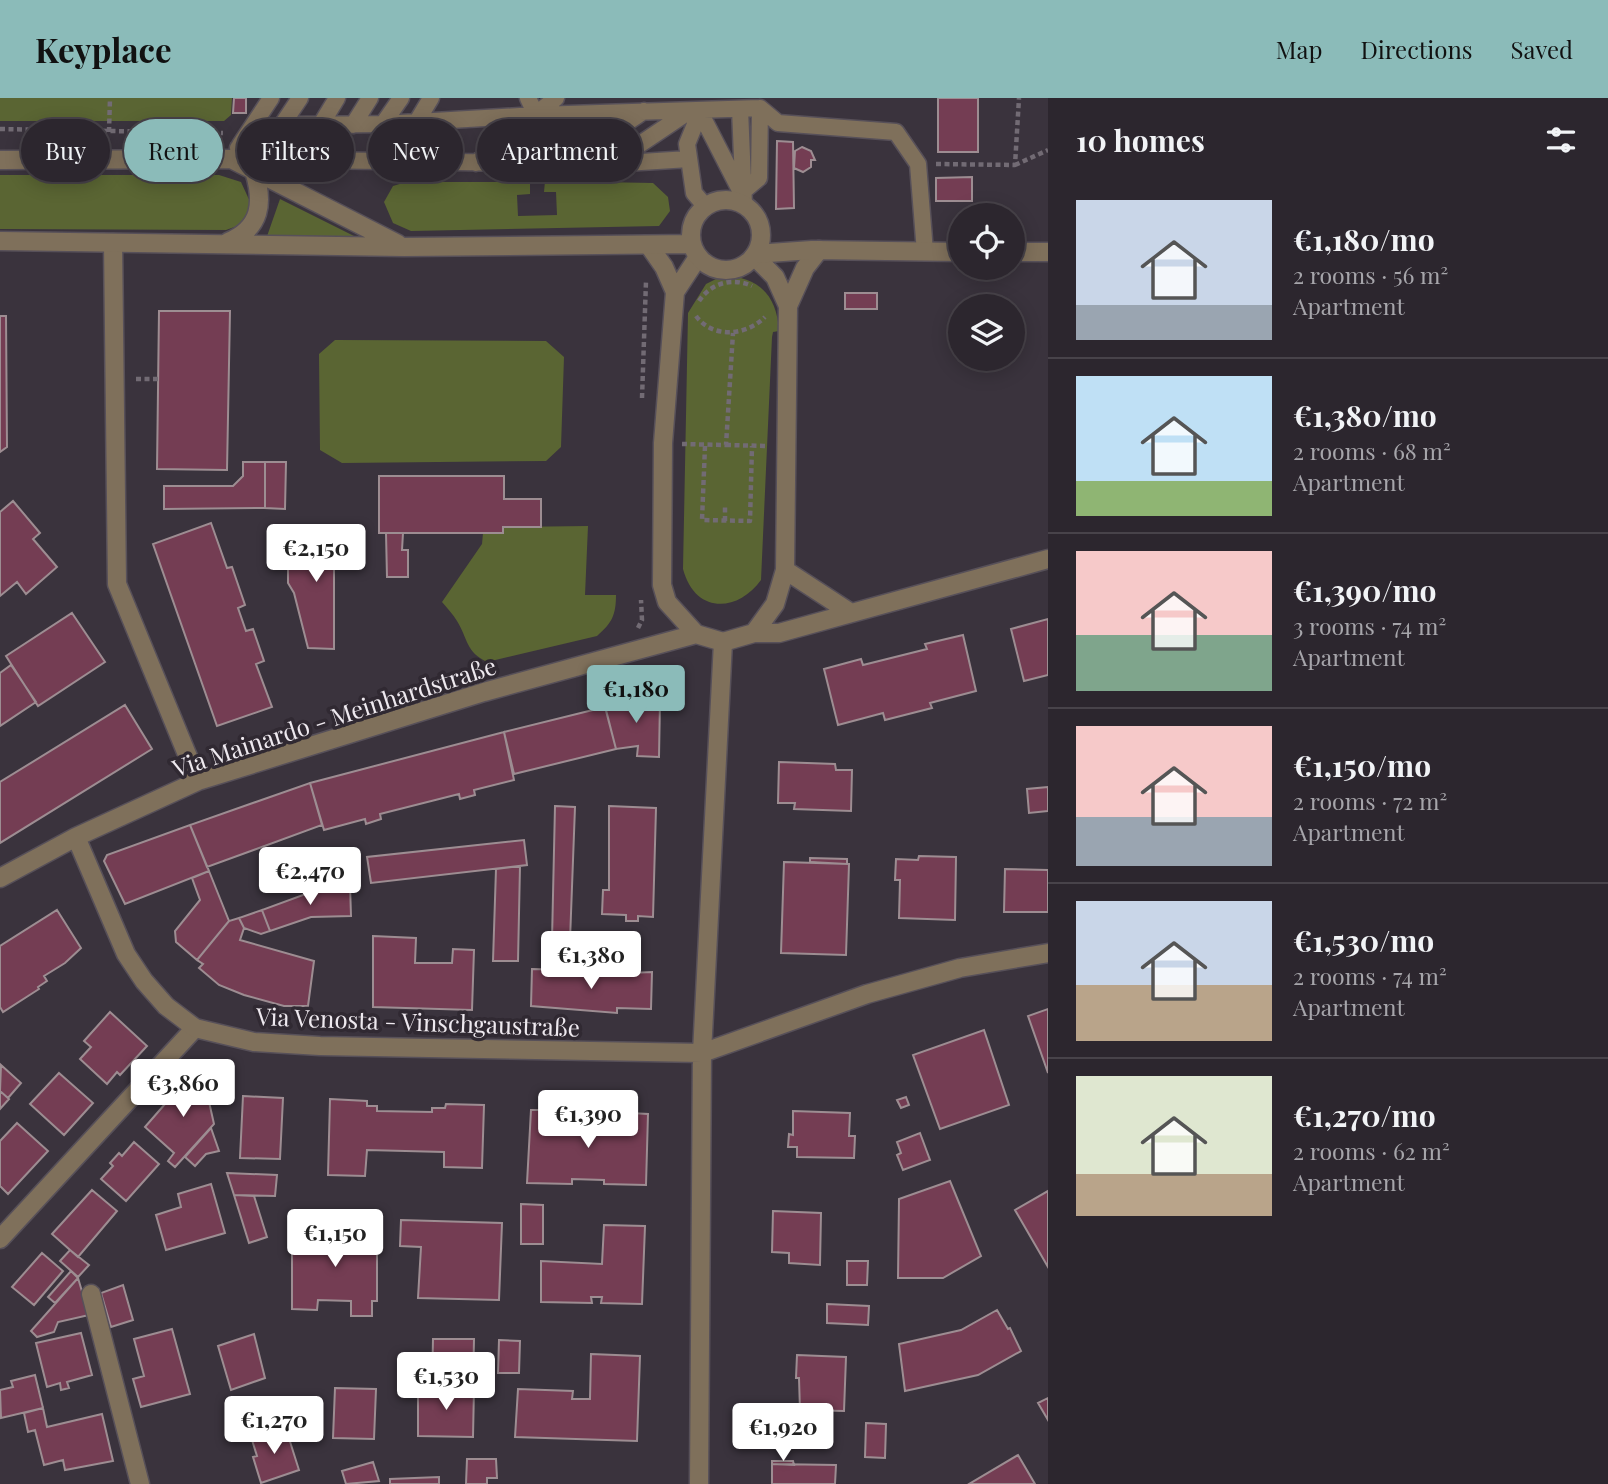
<!DOCTYPE html>
<html lang="en">
<head>
<meta charset="utf-8">
<style>
  body { margin:0; font-family:"Playfair Display",serif; background:#38323a; color:#f1f3f6; height:100vh; display:flex; flex-direction:column; font-size:26px; white-space:nowrap }
  * { box-sizing:border-box; margin:0 }
  p { font-size:23px; color:#a6a5aa }
  .icon { flex:none; width:38px; height:38px; fill:none; stroke:currentColor; stroke-width:2; stroke-linecap:round; stroke-linejoin:round }
  .map { position:relative; flex:1; overflow:hidden }
  .sheet { display:flex; flex-direction:column; background:#2c262e; width:560px }
  .sheet>* { flex:none }
  .guide { position:absolute; left:21px; top:21px; width:665px; height:63px; display:flex; gap:14px }
  .tools { position:absolute; left:948px; top:105px; display:grid; gap:14px }
  .tools a { display:grid; place-items:center; width:77px; height:77px; border-radius:50%; background:#2c262e; box-shadow:0 4px 18px #0003,0 0 0 2px #48434a; font-size:35px }
  .price { position:absolute; translate:-50% -60px; padding:0 16px; border-radius:7px; background:#fff; color:#222; font-size:23px; line-height:46px; filter:drop-shadow(0 2px 4px #0008) }
  .price::after { content:''; position:absolute; left:50%; top:42px; width:21px; height:16px; margin-left:-10px; background:inherit; clip-path:polygon(0 0,100% 0,50% 100%) }
  .price.current { background:#8bbbb9; color:#111 }
  ul { padding:0; list-style:none }
  li { display:flex; align-items:center; gap:21px; height:175px; padding:0 28px }
  li+li { border-top:2px solid #48434a }
  li span { display:grid; place-items:center; flex:none; width:196px; height:140px; border-radius:0px; color:#555 }
  li>.icon { margin-inline-start:auto }
  span .icon { width:84px; height:84px; fill:#fffc; stroke-width:1 }
  li b { font-size:30px }
  h2 { display:flex; justify-content:space-between; align-items:center; height:84px; padding:0 28px; font-size:30px }
  .chip { padding:0 24px; border-radius:32px; background:#2c262e; box-shadow:0 4px 18px #0003,0 0 0 2px #48434a; font-size:24px; line-height:63px }
  .chip.current { background:#8bbbb9; color:#111 }
  header { display:flex; align-items:center; gap:42px; box-sizing:border-box; height:98px; padding:0 35px; background:#8bbbb9; color:#111 }
  header strong { font-size:33px }
  nav { display:flex; gap:38px; margin-inline-start:auto; font-size:24px }
  main { display:flex; flex:1; min-height:0 }
  .map>svg:first-child { display:block }
</style>
</head>
<body>
<header>
<strong>Keyplace</strong>
<nav><a>Map</a><a>Directions</a><a>Saved</a></nav>
</header>
<main>
<div class="map">
<svg width="1048" height="1386" viewBox="0 0 1048 1386">
  <rect width="100%" height="100%" fill="#3a333d"/>
  <path fill="#5a6533" d="M0 0H232L231 17 224 23H0Z
    M0 77H219L241 84 252 108 240 127 226 132 0 131Z
    M545 83 653 85 668 99 670 113 659 128 411 133 393 125 384 104 393 88 406 84H530V96L517 97 518 118 557 117 556 94H544Z
    M280 101 358 140 265 144Z
    M722 178C758 178 777 197 779 233L773 234 772 239 761 482C737 515 695 516 683 471L688 215 706 186Z
    M335 242 546 243 564 259 561 349 546 363 342 365 320 352 319 256Z
    M588 428 585 497H616C616 517 612 525 597 538L487 564C466 554 468 541 457 523 453 516 447 510 442 504L482 446 483 435H503V429Z"/>
  <path fill="#743d53" stroke="#9d8d92" stroke-width="2" d="M234 0H246V15H233Z
    M938 0H978V54H938Z
    M340 41 341 49 301 50V42Z
    M438 42V50L399 49V43Z
    M777 43 793 44 794 110 776 111Z
    M802 49 811 53 815 62H811V69L803 74 794 70 795 53Z
    M972 79V103H936V80Z
    M845 195H877V211H845Z
    M159 213H230L227 372 157 371Z
    M0 218H6L7 349 0 354Z
    M243 364H265V410L164 411V388H233L243 378Z
    M265 364H286L285 411 265 410Z
    M379 378H504V401H541V429H503V435H379Z
    M13 403 40 435 33 441 57 469 26 496 17 484 0 498V414Z
    M211 425 227 470 232 469 245 507 238 510 246 533 253 531 264 563 256 566 272 609 217 628 153 446Z
    M386 435H403L402 452H408V479H387Z
    M288 439H350V465H334V551L308 550 294 495 288 485Z
    M72 515 105 564 38 608 6 558Z
    M1048 521V577L1024 583 1011 531Z
    M963 537 976 593 930 605 932 610 885 622 883 615 838 627 824 571 861 561 863 567 927 551 925 546Z
    M11 567 36 604 0 628V575Z
    M646 599 660 602 659 659 637 658 638 648 616 651 605 608Z
    M125 607 152 651 0 745V684Z
    M605 609 616 651 514 676 504 634Z
    M504 634 514 682 474 692 475 697 460 701 459 696 380 716 381 721 366 726 365 721 324 732 310 685Z
    M779 664 835 666 836 672H852L851 713 794 711 795 705H778Z
    M310 685 322 727 207 769 190 727Z
    M1048 689V713L1029 715 1027 691Z
    M555 708 575 709 570 842H552Z
    M609 708 656 710 653 819 638 818V823H626V817L602 816 603 792H609Z
    M190 727 209 773 125 806 104 763 107 757Z
    M524 742 527 767 371 785 367 759Z
    M919 758 956 759 955 822 899 820 900 782H895L896 761 918 762Z
    M810 760 847 761V766L810 764Z
    M784 764 849 766 846 857 781 855Z
    M520 768 518 863H493L496 771Z
    M1005 771 1048 772V814H1004Z
    M209 773 229 823 197 862 176 844 175 833 200 802 192 780Z
    M350 787 351 818 311 819 270 833 262 812 322 790Z
    M57 812 81 850 65 865 44 878 47 883 38 889 39 891 3 914 0 909V848Z
    M262 812 270 833 261 836 244 830 239 820Z
    M239 820 244 830 240 842 314 863 308 908H284L244 897 219 887 199 870 203 866 197 862 229 823Z
    M373 838 416 840 415 865H452L453 851 474 852 472 912 373 909Z
    M532 871 570 872 585 877 652 874 651 911 617 910V915L531 908Z
    M1048 911V975L1028 918Z
    M110 914 147 948 120 977 117 974 107 986 80 961 91 949 84 943Z
    M984 932 1009 1007 940 1031 913 957Z
    M1 967 21 985 8 1000 0 993Z
    M59 975 93 1005 64 1037 30 1006Z
    M192 975 205 986 214 1026 175 1069 168 1063 174 1055 145 1029Z
    M0 993 9 1001 0 1011Z
    M243 998 283 1000 280 1061 240 1060Z
    M906 999 909 1007 901 1010 897 1002Z
    M330 1001 367 1003V1008H377V1013L432 1014V1010H445L446 1006 484 1007 482 1070 444 1069V1054L367 1052 365 1078 328 1077Z
    M531 1012H549V1020L630 1022V1015L648 1016 646 1087 604 1086V1082L572 1081V1086L527 1085Z
    M793 1013 850 1015 849 1038H855L854 1060 797 1059V1049H788L789 1036 793 1037Z
    M17 1025 48 1053 8 1096 0 1088V1043Z
    M211 1030 219 1053 206 1056 195 1068 185 1059Z
    M920 1035 930 1062 903 1072 897 1057 901 1055 897 1044Z
    M134 1044 159 1066 126 1103 101 1081 113 1068 110 1065 119 1055 122 1058Z
    M227 1075 277 1077 275 1098 234 1097Z
    M950 1083 981 1158 943 1180H898L899 1101Z
    M211 1086 225 1135 166 1152 156 1117 181 1109 178 1096Z
    M92 1092 117 1113 78 1159 52 1136Z
    M1048 1093V1169L1015 1112Z
    M234 1097 254 1098 267 1139 249 1145Z
    M521 1106 543 1107V1146H521Z
    M773 1113 821 1115 820 1167 789 1165V1155L772 1154Z
    M401 1122 502 1125 499 1202 418 1200 421 1149 400 1148Z
    M372 1125V1140L377 1139V1203H372V1218H351V1203L318 1202 317 1212 292 1211V1130L318 1131 317 1139H351V1126Z
    M604 1127 645 1128 642 1206 601 1205 602 1199H591L592 1205 541 1204V1163L602 1166Z
    M70 1152 89 1167 78 1179 60 1163Z
    M42 1155 63 1173 34 1207 12 1189Z
    M847 1163H868L867 1187H847Z
    M71 1173 78 1180 55 1205 48 1199Z
    M78 1180 89 1217 58 1224 54 1234 37 1239 31 1233Z
    M123 1187 133 1222 111 1229 101 1195Z
    M827 1206 869 1208 868 1227 827 1225Z
    M997 1212 1008 1231 1010 1230 1021 1253 978 1277 905 1293 899 1246 961 1232Z
    M172 1231 190 1296 141 1309 133 1281 144 1278 134 1241Z
    M81 1235 92 1277 67 1284 69 1290 61 1292 60 1285 47 1289 36 1245Z
    M254 1236 265 1280 231 1292 218 1248Z
    M433 1241H474L473 1290 432 1289Z
    M499 1242 520 1243 519 1275H498Z
    M591 1256 640 1258 637 1343 515 1339 518 1291 573 1293 572 1301H590Z
    M797 1257 846 1259 844 1313 800 1312 799 1280H796Z
    M35 1277 43 1310 1 1320 0 1292 13 1289 11 1283Z
    M418 1289 474 1290 473 1339 418 1338Z
    M335 1290 376 1291 374 1341 333 1340Z
    M1048 1300V1322L1038 1305Z
    M43 1310 47 1329 102 1316 113 1363 65 1372 63 1362 44 1367 35 1332 28 1334 24 1315Z
    M866 1325 886 1326 885 1360 865 1359Z
    M286 1331 299 1372 261 1385 253 1359 257 1358 252 1342Z
    M1018 1357 1035 1386H969Z
    M467 1361H496L497 1380H487V1386H466Z
    M772 1363H793L794 1367 772 1366Z
    M373 1364 379 1383 346 1386 342 1373Z
    M772 1366 836 1367 835 1386H772Z
    M439 1379V1386H390V1381Z"/>
  <g fill="none" stroke-linecap="round" stroke-linejoin="round">
    <defs>
      <path id="service" d="M528 0 536 17
        M760 10 778 25 896 34 918 66 925 154
        M740 11 744 107
        M700 14 687 46 694 95 706 109
        M700 14 739 90
        M416 25 431 0
        M383 26 401 0
        M282 27 300 0
        M353 27 370 0
        M320 28 337 0
        M240 47 271 0
        M238 50 282 27 383 26 536 17 760 10 759 80 741 95
        M231 61 609 66 689 61
        M476 65 556 0
        M519 65 594 16
        M612 65 688 14
        M565 66 644 13"/>
      <path id="pedestrian" d="M0 1141 195 930"/>
      <path id="minor" d="M113 145 117 486 198 683
        M650 149 664 169 675 194
        M698 159 675 194 663 345 662 487 667 504 696 536 723 544 754 535H779L1048 461
        M788 208 805 170 819 152
        M785 472 851 515
        M754 535 775 506 785 472 788 208 775 179 754 158
        M76 739 126 856 144 883 166 908 195 930 254 944 320 948 702 955 867 896 960 870 1048 855
        M0 780 76 739 198 683 484 594 696 536
        M91 1196 140 1386
        M699 1386 702 955 723 544"/>
      <path id="tertiary" d="M0 62 231 61 398 146
        M691 137a35 35 0 1 1 70 0a35 35 0 1 1-70 0Z
        M0 143 404 149 692 146
        M228 144C261 130 264 105 254 73
        M1013 154H1048
        M756 156 812 152 961 154"/>
    </defs>
    <use href="#service" stroke="#575059" stroke-width="19"/>
    <use href="#pedestrian" stroke="#575059" stroke-width="21"/>
    <use href="#minor" stroke="#575059" stroke-width="21"/>
    <use href="#tertiary" stroke="#575059" stroke-width="21"/>
    <path stroke="#726b74" stroke-width="4.5" stroke-dasharray="5 3.5" stroke-linecap="butt" d="M0 31 223 35
      M109 34 110 0
      M936 66 1015 67 1019 0
      M1015 67 1048 52
      M699 203C711 185 732 179 752 188
      M696 218C713 241 746 238 765 219
      M136 281H158
      M642 300 646 183
      M682 346 726 347 733 235
      M726 347 767 348
      M705 348 702 422 750 423 752 348
      M725 423V408
      M638 530 642 522 641 502"/>
    <use href="#service" stroke="#7f705b" stroke-width="16"/>
    <use href="#pedestrian" stroke="#7f705b" stroke-width="18"/>
    <use href="#minor" stroke="#7f705b" stroke-width="18"/>
    <use href="#tertiary" stroke="#7f705b" stroke-width="18"/>
  </g>
  <g text-anchor="middle" dominant-baseline="central" stroke-width="7" stroke-linejoin="round" paint-order="stroke">
    <g font-size="24" fill="#eee9ef" stroke="#302932">
      <text transform="translate(334 618) rotate(-18)">Via Mainardo - Meinhardstraße</text>
      <text transform="translate(418 923) rotate(2)">Via Venosta - Vinschgaustraße</text>
    </g>
  </g>
</svg>
<div class="tools">
<a><svg class="icon" aria-label="locate" viewBox="0 0 24 24"><circle cx="12" cy="12" r="6"/><path d="M12 2v4M12 18v4M2 12h4M18 12h4"/></svg></a>
<a><svg class="icon" aria-label="layers" viewBox="0 0 24 24"><path d="M12 4l9 5-9 5-9-5zM3 14l9 5 9-5"/></svg></a>
</div>
<b class="price" style="left:316px;top:486px">€2,150</b>
<b class="price current" style="left:636px;top:627px">€1,180</b>
<b class="price" style="left:310px;top:809px">€2,470</b>
<b class="price" style="left:591px;top:893px">€1,380</b>
<b class="price" style="left:183px;top:1021px">€3,860</b>
<b class="price" style="left:588px;top:1052px">€1,390</b>
<b class="price" style="left:335px;top:1171px">€1,150</b>
<b class="price" style="left:446px;top:1314px">€1,530</b>
<b class="price" style="left:274px;top:1358px">€1,270</b>
<b class="price" style="left:783px;top:1365px">€1,920</b>
<div class="guide">
<a class="chip">Buy</a>
<a class="chip current">Rent</a>
<a class="chip">Filters</a>
<a class="chip">New</a>
<a class="chip">Apartment</a>
</div>
</div>
<section class="sheet">
<h2>10 homes<svg class="icon" aria-label="filters" viewBox="0 0 24 24"><path d="M4 7h16M4 17h16"/><circle cx="9" cy="7" r="2"/><circle cx="15" cy="17" r="2"/></svg></h2>
<ul>
<li><span style="background:linear-gradient(#c9d6e8 75%,#9aa5b1 0)"><svg class="icon" aria-label="home" viewBox="0 0 24 24"><path d="M3 11l9-7 9 7M6 9v11h12V9"/></svg></span><div><b>€1,180/mo</b><p>2 rooms · 56 m²</p><p>Apartment</p></div></li>
<li><span style="background:linear-gradient(#bfe0f5 75%,#8fb573 0)"><svg class="icon" aria-label="home" viewBox="0 0 24 24"><path d="M3 11l9-7 9 7M6 9v11h12V9"/></svg></span><div><b>€1,380/mo</b><p>2 rooms · 68 m²</p><p>Apartment</p></div></li>
<li><span style="background:linear-gradient(#f6c9c9 60%,#7fa58c 0)"><svg class="icon" aria-label="home" viewBox="0 0 24 24"><path d="M3 11l9-7 9 7M6 9v11h12V9"/></svg></span><div><b>€1,390/mo</b><p>3 rooms · 74 m²</p><p>Apartment</p></div></li>
<li><span style="background:linear-gradient(#f6c9c9 65%,#9aa5b1 0)"><svg class="icon" aria-label="home" viewBox="0 0 24 24"><path d="M3 11l9-7 9 7M6 9v11h12V9"/></svg></span><div><b>€1,150/mo</b><p>2 rooms · 72 m²</p><p>Apartment</p></div></li>
<li><span style="background:linear-gradient(#c9d6e8 60%,#b9a48a 0)"><svg class="icon" aria-label="home" viewBox="0 0 24 24"><path d="M3 11l9-7 9 7M6 9v11h12V9"/></svg></span><div><b>€1,530/mo</b><p>2 rooms · 74 m²</p><p>Apartment</p></div></li>
<li><span style="background:linear-gradient(#dfe7d0 70%,#b9a48a 0)"><svg class="icon" aria-label="home" viewBox="0 0 24 24"><path d="M3 11l9-7 9 7M6 9v11h12V9"/></svg></span><div><b>€1,270/mo</b><p>2 rooms · 62 m²</p><p>Apartment</p></div></li>
</ul>
</section>
</main>
</body>
</html>
